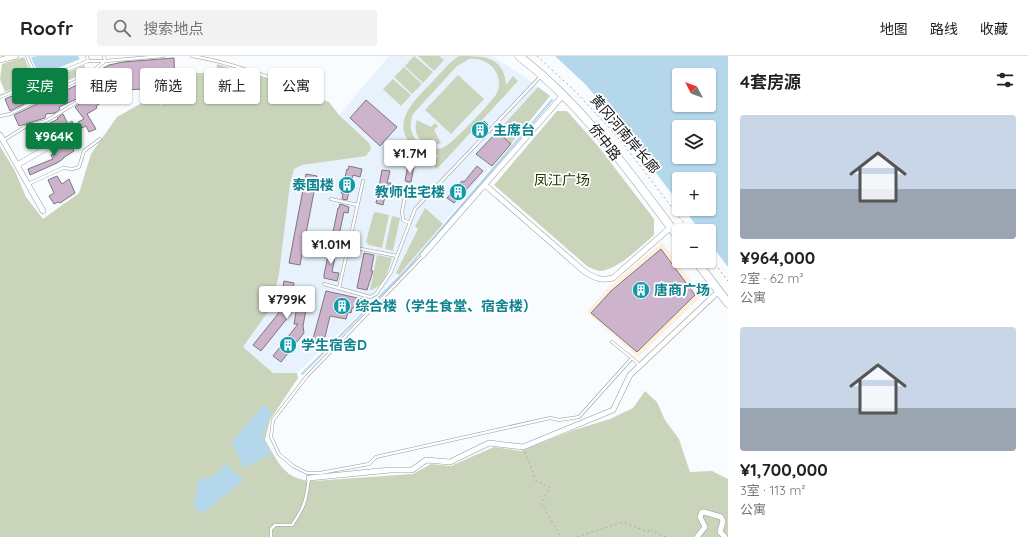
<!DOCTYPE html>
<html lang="zh">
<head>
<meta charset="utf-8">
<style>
  body { margin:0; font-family:Quicksand,"Noto Sans SC",sans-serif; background:#f2f2f2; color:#222; height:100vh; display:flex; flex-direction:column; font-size:15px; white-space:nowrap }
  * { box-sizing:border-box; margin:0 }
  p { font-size:13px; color:#767676 }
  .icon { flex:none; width:22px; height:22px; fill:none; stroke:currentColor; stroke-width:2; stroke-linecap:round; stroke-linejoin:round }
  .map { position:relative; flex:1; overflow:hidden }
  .drawer { display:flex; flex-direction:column; background:#fff; width:300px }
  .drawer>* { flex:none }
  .guide { position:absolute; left:12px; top:12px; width:380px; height:36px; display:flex; gap:8px }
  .needle { width:26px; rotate:312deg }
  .controls { position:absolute; left:672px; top:12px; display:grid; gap:8px }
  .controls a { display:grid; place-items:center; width:44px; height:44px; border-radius:4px; background:#fff; box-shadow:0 1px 3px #0004; font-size:20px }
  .price { position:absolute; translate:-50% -34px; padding:0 9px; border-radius:4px; background:#fff; color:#222; font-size:13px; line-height:26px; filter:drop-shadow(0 1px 2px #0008) }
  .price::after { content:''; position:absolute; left:50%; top:24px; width:12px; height:9px; margin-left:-6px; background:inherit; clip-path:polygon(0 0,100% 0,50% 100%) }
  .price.active { background:#0b8043; color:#fff }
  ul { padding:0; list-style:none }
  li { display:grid; align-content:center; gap:8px; height:212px; padding:0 12px }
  li span { display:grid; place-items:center; height:124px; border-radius:4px; color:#555 }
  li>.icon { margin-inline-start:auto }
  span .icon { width:72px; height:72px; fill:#fffc; stroke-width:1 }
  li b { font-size:17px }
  h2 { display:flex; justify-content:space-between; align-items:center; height:48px; padding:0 12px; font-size:17px }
  .chip { padding:0 14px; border-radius:4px; background:#fff; box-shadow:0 1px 3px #0004; font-size:14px; line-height:36px }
  .chip.active { background:#0b8043; color:#fff }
  header { display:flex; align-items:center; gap:24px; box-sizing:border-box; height:56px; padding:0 20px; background:#fff; border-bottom:1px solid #e0e0e0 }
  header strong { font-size:19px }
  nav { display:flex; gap:22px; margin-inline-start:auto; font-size:14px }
  .search { width:280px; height:36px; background:#f2f2f2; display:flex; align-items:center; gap:10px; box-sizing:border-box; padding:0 14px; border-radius:4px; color:#767676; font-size:15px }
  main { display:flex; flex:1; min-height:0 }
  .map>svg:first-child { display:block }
</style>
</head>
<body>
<header>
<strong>Roofr</strong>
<div class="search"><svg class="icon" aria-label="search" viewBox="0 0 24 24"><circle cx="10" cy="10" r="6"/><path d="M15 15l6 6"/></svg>搜索地点</div>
<nav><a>地图</a><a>路线</a><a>收藏</a></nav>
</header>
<main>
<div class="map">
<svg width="728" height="481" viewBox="0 0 728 481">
  <rect width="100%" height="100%" fill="#f9fcfe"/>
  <path fill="#feefdc" d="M662 186 702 240 638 301 587 256 607 233Z"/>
  <path fill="#e8f2fd" d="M389 0H492L525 21 550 40 456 152 372 246 297 317H273L243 291 272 250 290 128 294 113 302 109 326 105 369 87 339 59Z"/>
  <path fill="#cad4bb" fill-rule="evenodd" d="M414 0 433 16 423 27 405 10Z
    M418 0H439L444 4 434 15Z
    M459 0C484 0 504 0 506 29L513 20 518 25 437 113 431 108 439 99C428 100 418 97 411 89 390 64 418 41 434 24 442 16 449 6 459 0ZM469 3C488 0 505 18 497 37 492 46 452 88 444 91 435 95 425 93 418 86 410 78 409 68 413 58L457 10Z
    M24 1 34 24 5 36 0 23 2 8Z
    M217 8 265 22 329 46 339 59 369 87 371 93 366 100 302 109 294 113 290 128 279 218 272 250 243 291 273 317H297L298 322 270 364 265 384C279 407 284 424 314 425L413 418 431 408 451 410 494 391 521 395 574 374 610 363 633 352 645 335 657 346 665 364 679 383 690 416 712 415 728 423V481H0V90L15 115 26 141 43 163 79 137 91 98 117 61 152 41 160 49 189 31V17H216Z
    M84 9 87 16 46 35 42 27Z
    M404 11 422 28 412 38 394 21Z
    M458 19 484 43 451 78 425 54Z
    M393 23 411 39 401 50 383 33Z
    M538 31 550 40 511 88 497 76Z
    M557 55H567L598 90 654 163V179C641 190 617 215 599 215 595 214 591 212 587 210L494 129Z
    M417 64 431 71 435 67 438 70 434 74 441 87C425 94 411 81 417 64Z
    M425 152 443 168 399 219 396 217 418 173 415 170Z
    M375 156 389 159 382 192 369 189 366 186 373 159Z
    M392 160 400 162 393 195 385 193Z
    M377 199 392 202C389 214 384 232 370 234Z"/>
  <path fill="#b5d7ec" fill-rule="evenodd" d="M38 0H78L80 3 39 20 31 1Z
    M555 0H728V211L709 186V175H700L684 153H709V123H679V147L614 62 586 29ZM679 19H709V49H679ZM679 71H709V101H679Z
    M266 348 271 358C262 377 260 380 272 398L243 412 232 386 255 358Z
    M226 408 244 424 201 458 194 451 198 424 214 420Z"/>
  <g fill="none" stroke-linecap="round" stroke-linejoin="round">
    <path stroke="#b5d7ec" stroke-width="2" d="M302 318 406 214 552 44"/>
  </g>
  <path fill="#ceb3cd" stroke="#7c777b" d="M174 2 175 31 126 34V32L113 35 111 46 109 42 96 50 97 52 87 58 96 73 89 76 86 70 82 72 78 66 84 63 75 51 82 46 79 42 59 51 60 53 55 57 46 58 45 62 19 70 14 59 98 19 96 16 109 9 123 6Z
    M37 29 42 39 10 55 5 43Z
    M366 44 397 71 380 90 350 62Z
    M63 58 68 68 72 65 75 70 48 85 33 90 27 73 46 68V69L58 63 57 62Z
    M484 65 488 69 476 82 472 78Z
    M497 76 511 88 492 110 476 98Z
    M67 83 74 95 63 102V103L57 107 30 119 28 113 53 103 51 99 54 98 53 95Z
    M400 87 413 98 407 104 395 93Z
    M408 109 414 110 411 126 405 125Z
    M349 110 362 113 360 121 353 119 347 144 342 143 343 138 341 137 347 113 348 114Z
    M477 110 483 115 454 147 447 142 462 125 464 126Z
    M382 114 390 115 387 127H391L389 136H386L383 149 376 147Z
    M306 118 317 120 300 209 289 207Z
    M57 120 62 128 69 123 75 137 60 147 58 146 54 148 49 140 54 137 48 124Z
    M340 148 349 151 348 157 344 156 339 179 343 180 341 186H338L333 185 334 181H332L338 152H339Z
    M332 190 337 191 332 216 339 217 337 225 324 222V219L329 194Z
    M661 193 695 239 637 296 591 257 611 235Z
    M364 197 374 199 371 215H373L367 234 357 232Z
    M284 225 294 227 293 234 309 237 303 270 304 277 281 306 273 300 298 268H294L297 250 261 295 253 289 278 258Z
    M326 235 362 243 361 248 357 247 355 252H352L351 257 348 256 346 263 330 260 325 281 322 280 320 285 313 283Z"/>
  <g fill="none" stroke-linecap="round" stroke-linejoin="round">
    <defs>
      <path id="service" d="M27 0 38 26
        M87 0 88 5
        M192 0C234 7 274 23 313 38
        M0 41 88 5H105L163 0
        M0 60 10 58 88 19 105 5 104 0
        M4 84 28 69 46 65 79 45
        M28 128 63 112 73 113 79 111 84 95 100 83
        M408 128 402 155 403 164 410 167
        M331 143 357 149
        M320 185 397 200
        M423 200 307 320 273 364 271 381 279 398 293 410 307 417H320L369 408 376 401 550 362 559 364 579 361 632 302 640 310
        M324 228 370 241 376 238 391 216 415 153 541 20
        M339 232 363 125
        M612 286 632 302
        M271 481V473L275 469H292C305 450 306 445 309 422"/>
      <path id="minor" d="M0 4 16 0
        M0 79 43 155
        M17 109 62 83
        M485 129 585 216C595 222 601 225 613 222L671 171
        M423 199 564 38
        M309 422 390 414H412L426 404 450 406 489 387 523 391 613 354 630 319 719 235
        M697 481 705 471 700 461 702 456H704L721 461 723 465 720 476 725 481"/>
      <path id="primary" d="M519 0C585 51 629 116 679 182
        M696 205 728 247"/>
    </defs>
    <use href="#service" stroke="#969a9e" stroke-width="3.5"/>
    <use href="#minor" stroke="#969a9e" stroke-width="6"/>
    <use href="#primary" stroke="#969a9e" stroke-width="9"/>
    <path stroke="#a9abad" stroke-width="1" stroke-dasharray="2 3" stroke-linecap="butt" d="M537 0 578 38 621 85 690 175
      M709 200 728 225
      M525 396 536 425 550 431 541 447 561 481
      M577 481 623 466 648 476 649 473 666 481"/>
    <use href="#service" stroke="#fff" stroke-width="2.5"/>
    <use href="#minor" stroke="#fff" stroke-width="5"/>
    <use href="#primary" stroke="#fff" stroke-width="8"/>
  </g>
  <defs>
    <symbol id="building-disc" viewBox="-11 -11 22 22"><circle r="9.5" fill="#0f9aa8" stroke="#fff"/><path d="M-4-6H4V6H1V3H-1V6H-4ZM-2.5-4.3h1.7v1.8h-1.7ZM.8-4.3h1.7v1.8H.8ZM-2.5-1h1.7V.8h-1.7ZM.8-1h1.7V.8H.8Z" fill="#fff"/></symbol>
  </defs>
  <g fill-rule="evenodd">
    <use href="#building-disc" x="470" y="64" width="20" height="20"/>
    <use href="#building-disc" x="337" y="119" width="20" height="20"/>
    <use href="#building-disc" x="448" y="126" width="20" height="20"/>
    <use href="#building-disc" x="631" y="224" width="20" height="20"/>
    <use href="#building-disc" x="332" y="240" width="20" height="20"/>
    <use href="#building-disc" x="278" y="279" width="20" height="20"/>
  </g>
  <g text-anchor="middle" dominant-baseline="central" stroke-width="3.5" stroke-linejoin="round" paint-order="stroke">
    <g font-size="14" font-weight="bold" fill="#0d838f" stroke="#fff" text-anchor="start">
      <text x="493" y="74">主席台</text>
      <text x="334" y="129" text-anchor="end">泰国楼</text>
      <text x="445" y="136" text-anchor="end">教师住宅楼</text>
      <text x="654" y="234">唐商广场</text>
      <text x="355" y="250">综合楼（学生食堂、宿舍楼）</text>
      <text x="301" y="289">学生宿舍D</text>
    </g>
    <g font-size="14" fill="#121315" stroke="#fff">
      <text transform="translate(625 78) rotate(50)">黄冈河南岸长廊</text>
      <text transform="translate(605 86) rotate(52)">侨中路</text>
    </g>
    <g font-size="14" fill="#243400" stroke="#fff">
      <text x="562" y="124">凤江广场</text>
    </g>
  </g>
</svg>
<div class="controls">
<a><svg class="needle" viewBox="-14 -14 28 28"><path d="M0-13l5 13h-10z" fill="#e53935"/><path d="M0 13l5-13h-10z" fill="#767676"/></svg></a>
<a><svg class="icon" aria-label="layers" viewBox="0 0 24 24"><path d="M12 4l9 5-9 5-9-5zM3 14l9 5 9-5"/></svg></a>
<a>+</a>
<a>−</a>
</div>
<b class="price active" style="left:54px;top:101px">¥964K</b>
<b class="price" style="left:410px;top:118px">¥1.7M</b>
<b class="price" style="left:331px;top:209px">¥1.01M</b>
<b class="price" style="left:287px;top:264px">¥799K</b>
<div class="guide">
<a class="chip active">买房</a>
<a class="chip">租房</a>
<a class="chip">筛选</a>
<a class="chip">新上</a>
<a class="chip">公寓</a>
</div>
</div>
<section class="drawer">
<h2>4套房源<svg class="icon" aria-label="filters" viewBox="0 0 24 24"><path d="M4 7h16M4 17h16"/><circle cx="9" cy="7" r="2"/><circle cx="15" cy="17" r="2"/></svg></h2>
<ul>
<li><span style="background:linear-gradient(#c9d6e8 60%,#9aa5b1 0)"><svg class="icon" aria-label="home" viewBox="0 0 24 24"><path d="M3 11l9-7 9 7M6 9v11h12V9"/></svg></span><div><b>¥964,000</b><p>2室 · 62 m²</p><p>公寓</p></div></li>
<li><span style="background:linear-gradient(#c9d6e8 65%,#9aa5b1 0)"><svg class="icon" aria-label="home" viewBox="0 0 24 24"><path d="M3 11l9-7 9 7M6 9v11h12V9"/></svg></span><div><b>¥1,700,000</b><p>3室 · 113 m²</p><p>公寓</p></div></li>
</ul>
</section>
</main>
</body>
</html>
